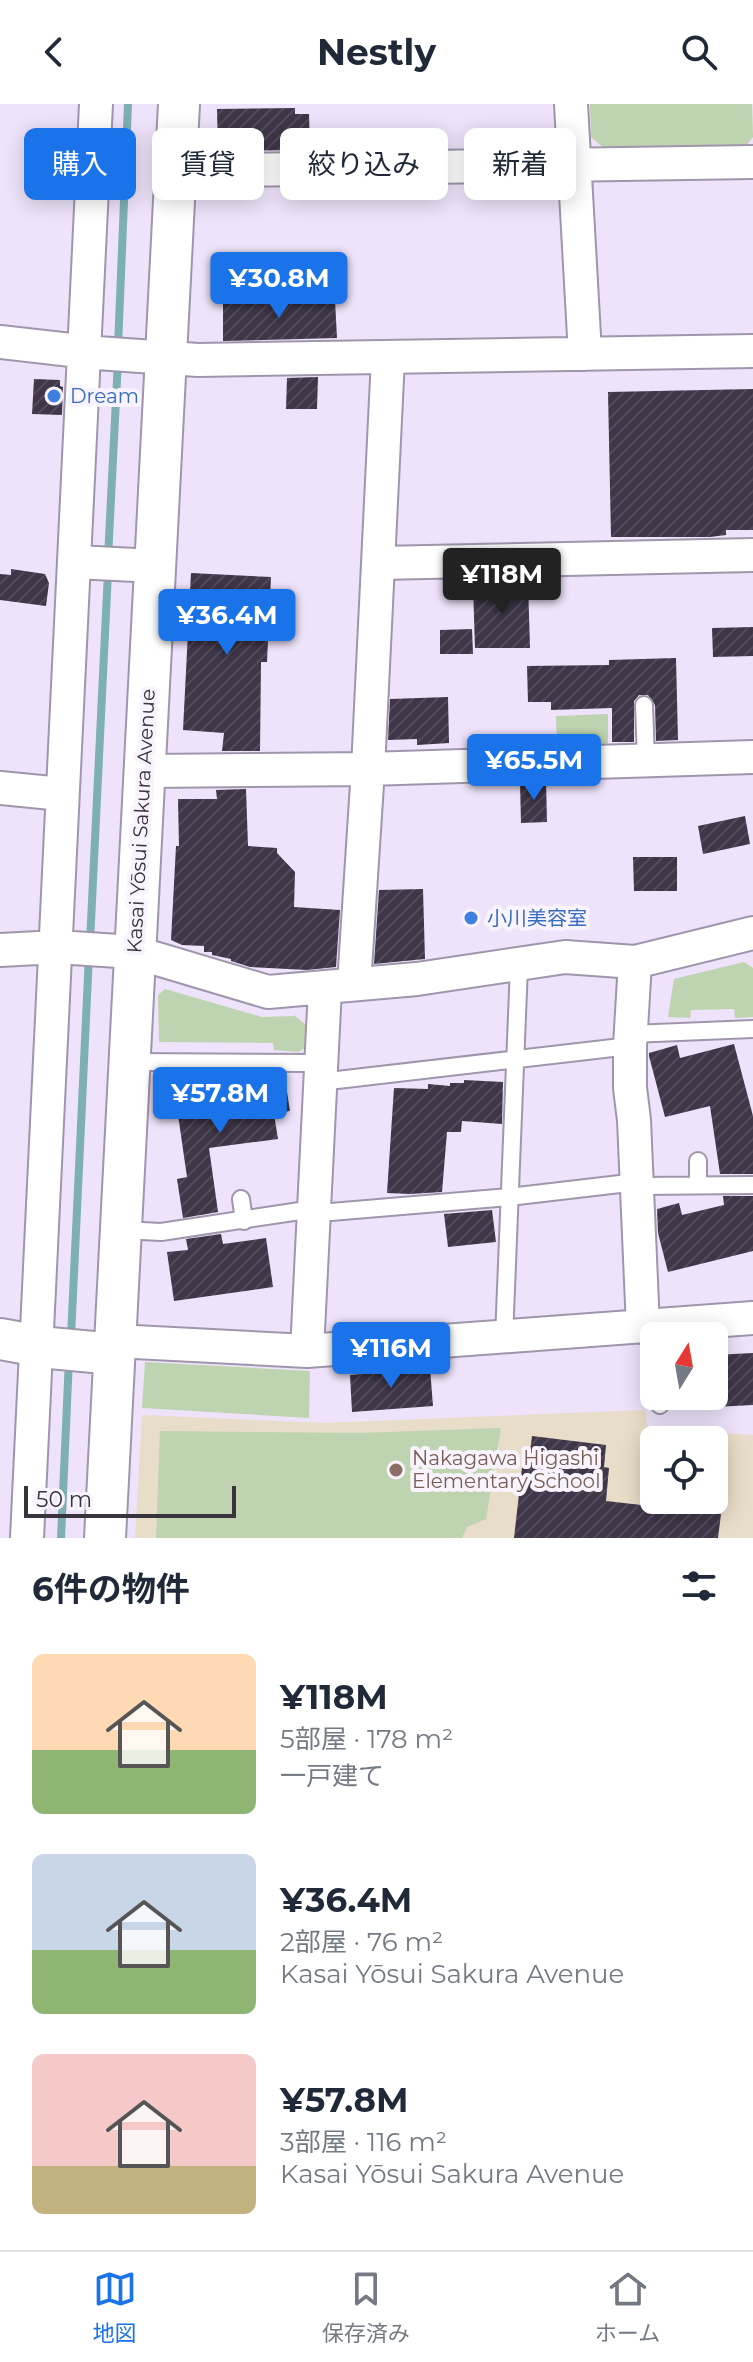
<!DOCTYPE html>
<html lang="ja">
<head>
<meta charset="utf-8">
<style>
  body { margin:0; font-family:Montserrat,"Noto Sans JP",sans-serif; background:#f2f2f3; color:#1f2937; height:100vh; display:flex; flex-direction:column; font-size:30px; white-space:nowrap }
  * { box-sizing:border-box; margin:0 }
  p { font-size:26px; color:#747a83 }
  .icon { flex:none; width:44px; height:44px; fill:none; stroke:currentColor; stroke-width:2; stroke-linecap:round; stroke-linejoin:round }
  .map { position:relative; height:1434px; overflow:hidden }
  .drawer { display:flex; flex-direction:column; background:#fff; flex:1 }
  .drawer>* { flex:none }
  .guide { position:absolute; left:24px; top:24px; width:706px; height:72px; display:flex; gap:16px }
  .needle { width:52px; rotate:11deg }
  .tools { position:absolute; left:640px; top:1218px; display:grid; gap:16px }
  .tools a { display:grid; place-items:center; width:88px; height:88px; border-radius:12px; background:#fff; box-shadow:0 4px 20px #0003; font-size:40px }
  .scale { position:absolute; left:24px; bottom:20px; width:212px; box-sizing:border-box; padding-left:8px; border:4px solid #38333c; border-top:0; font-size:22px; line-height:28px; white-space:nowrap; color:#38333c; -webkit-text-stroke:6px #f8f3fc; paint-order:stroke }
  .price { position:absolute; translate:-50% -68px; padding:0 18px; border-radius:8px; background:#1a73e8; color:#fff; font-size:26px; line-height:52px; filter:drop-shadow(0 2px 4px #0008) }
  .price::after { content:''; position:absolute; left:50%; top:48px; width:24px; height:18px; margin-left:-12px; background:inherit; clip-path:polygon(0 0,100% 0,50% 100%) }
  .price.on { background:#222; color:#fff }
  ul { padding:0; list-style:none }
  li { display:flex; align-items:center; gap:24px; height:200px; padding:0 32px }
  li span { display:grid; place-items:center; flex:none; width:224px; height:160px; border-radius:12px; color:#555 }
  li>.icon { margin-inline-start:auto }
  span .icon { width:96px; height:96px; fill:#fffc; stroke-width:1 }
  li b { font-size:34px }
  h2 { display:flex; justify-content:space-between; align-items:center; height:96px; padding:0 32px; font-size:34px }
  .pill { padding:0 28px; border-radius:12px; background:#fff; box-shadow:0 4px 20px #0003; font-size:28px; line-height:72px }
  .pill.on { background:#1a73e8; color:#fff }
  header { display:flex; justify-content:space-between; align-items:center; height:104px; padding:0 32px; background:#fff; font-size:36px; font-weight:700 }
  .dock { display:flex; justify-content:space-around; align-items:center; height:112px; border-top:2px solid #e0e1e3; background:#fff; font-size:22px; color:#747a83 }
  .dock a { display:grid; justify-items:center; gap:4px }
  .dock .on { color:#1a73e8 }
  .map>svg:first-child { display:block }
</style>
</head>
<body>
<header><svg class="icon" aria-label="back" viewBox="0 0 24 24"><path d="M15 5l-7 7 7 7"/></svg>Nestly<svg class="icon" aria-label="search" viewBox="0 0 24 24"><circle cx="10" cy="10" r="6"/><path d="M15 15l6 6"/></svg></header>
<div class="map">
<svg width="753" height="1434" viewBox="0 0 753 1434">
  <defs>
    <pattern id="building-hatch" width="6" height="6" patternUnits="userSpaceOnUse" patternTransform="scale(2)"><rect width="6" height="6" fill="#3f3648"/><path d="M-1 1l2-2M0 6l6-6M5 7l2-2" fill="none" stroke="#534b5b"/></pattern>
  </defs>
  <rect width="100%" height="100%" fill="#eee3fa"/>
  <path fill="#e8ddc8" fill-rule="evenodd" d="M645 1306 648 1324 753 1331V1434H135L142 1311 324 1319ZM654 1336H714V1396H654Z"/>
  <path fill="#bed3af" d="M590 0H752L753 33 746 42 604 44 591 33Z
    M608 610V644L557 645 556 612Z
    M744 858 753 864V913L735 914 734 905 691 906 690 914 668 913 674 875Z
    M165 885 262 913 295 912 306 921 305 944 298 948 274 946 273 939 159 938 158 891Z
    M145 1258 310 1267 309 1314 142 1304Z
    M501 1324 486 1415 467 1423 462 1434H156L160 1327 359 1329Z"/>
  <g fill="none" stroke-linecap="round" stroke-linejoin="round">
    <path stroke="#7cb0b3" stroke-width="8" d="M118 243 128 0
      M108 454 118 256
      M90 838 108 468
      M71 1233 89 851
      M61 1434 69 1255"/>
  </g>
  <path fill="url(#building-hatch)" d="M295 4V10H309L310 46 218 47 217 5Z
    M335 196 337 234 223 237V198Z
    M318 273 317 305H286L287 274Z
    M34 275 60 276V282L63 283 62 311 32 310Z
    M753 285V426H726V431L710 433H611L608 288Z
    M11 465 45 470 49 479 46 502 0 496V470L11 471Z
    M191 469 271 473 267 558H261L260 647H222L224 629 183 626Z
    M528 478 530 544H475L473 482H488V479Z
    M753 523V552L713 553 712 524Z
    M472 525 473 550H440V526Z
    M676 554 678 636 656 637 655 601 648 591H639L634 597V638H612V604L551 606V598H528L527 562 609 561V556Z
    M448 593 449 639 417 641V635L388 636 390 595Z
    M546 678 547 718 521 719 520 679Z
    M246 685 248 742 277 744V749L295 768 294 803 340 806 336 863 307 866 250 863 231 857V855L212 851V848H204V842L182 841 171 836 176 742H179L178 695H217L216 686Z
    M745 712 750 740 703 750 698 722Z
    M633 753H677V787H634Z
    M423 785 425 855 374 860 379 786Z
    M734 940 753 1012V1070H720L710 1002 665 1013 649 952V949L677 941 680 954Z
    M464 976 503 978 502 1020 462 1017 461 1028H447L442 1088 410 1090 387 1089 394 984 428 985V980L450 982V979H464Z
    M199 979 202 994 286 982 290 1007 274 1010 278 1035 209 1044 218 1108 183 1114 177 1075 187 1073 174 983Z
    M723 1092H753V1147L668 1168 658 1129 657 1105 679 1099 682 1111 724 1101Z
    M492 1106 496 1138 448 1143 444 1110Z
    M221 1130 223 1140 266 1134 273 1183 174 1197 167 1148 188 1146 186 1135Z
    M753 1249V1301L714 1303V1251Z
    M430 1264 433 1302 352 1308 350 1271Z
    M532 1332 606 1341 604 1363 609 1364 606 1397 721 1410 718 1434H514L523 1355 529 1356Z"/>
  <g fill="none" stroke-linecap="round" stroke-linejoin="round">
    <defs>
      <path id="service" d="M644 601 646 656
        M631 930 753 925
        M130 958 320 959
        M320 978 630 942
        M698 1081V1057
        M637 1082 753 1081
        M241 1095 244 1117
        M122 1126 161 1128 300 1107 331 1108 509 1093 637 1078
        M647 1223 654 1266
        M504 1234 519 862
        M658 1292 660 1301"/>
      <path id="minor" d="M571 0 585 250
        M176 67 753 58
        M0 238 97 249 198 256 753 247
        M76 458 155 462
        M379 459 753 451
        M144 667 368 665 753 653
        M0 684 62 690
        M0 846 57 843 134 848 268 888 417 875 565 853 635 858 753 829
        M635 858 630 942V984L634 1016 643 1223
        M354 880 368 665 388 254
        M115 1237 307 1247 753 1214
        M307 1247 325 884
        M27 1434 96 0"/>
      <path id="tertiary" d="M0 1235 50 1244 115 1250
        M105 1434 179 0"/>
    </defs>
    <use href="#service" stroke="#a096ab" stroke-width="20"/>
    <use href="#minor" stroke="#a096ab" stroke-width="36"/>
    <use href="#tertiary" stroke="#a096ab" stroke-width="44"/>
    <use href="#service" stroke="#fff" stroke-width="16"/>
    <use href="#minor" stroke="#fff" stroke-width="32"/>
    <use href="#tertiary" stroke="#fff" stroke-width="40"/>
  </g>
  <g fill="#3f7fe0" stroke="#f8f3fc" stroke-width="3">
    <circle cx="54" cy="292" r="8"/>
    <circle cx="471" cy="814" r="8"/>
  </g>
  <circle fill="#8d6e63" stroke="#f8f3fc" stroke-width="3" cx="396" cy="1366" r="8"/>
  <g text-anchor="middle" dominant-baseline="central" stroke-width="8" stroke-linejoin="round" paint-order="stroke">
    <g font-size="20" fill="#366cbe" stroke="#f8f3fc" text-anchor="start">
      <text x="70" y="292">Dream</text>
      <text x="487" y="814">小川美容室</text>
    </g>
    <g font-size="20" fill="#38333c" stroke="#f8f3fc">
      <text transform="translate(141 717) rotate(-87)">Kasai Yōsui Sakura Avenue</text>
    </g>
    <g font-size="20" fill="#785e54" stroke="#f8f3fc" text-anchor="start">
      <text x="412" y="1354">Nakagawa Higashi<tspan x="412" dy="23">Elementary School</tspan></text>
    </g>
  </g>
</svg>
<div class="tools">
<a><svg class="needle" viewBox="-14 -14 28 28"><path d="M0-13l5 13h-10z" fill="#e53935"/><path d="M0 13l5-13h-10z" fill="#747a83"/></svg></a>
<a><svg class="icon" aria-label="locate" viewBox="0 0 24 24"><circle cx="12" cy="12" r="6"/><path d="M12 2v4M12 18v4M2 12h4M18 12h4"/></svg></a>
</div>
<div class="scale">50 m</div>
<b class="price" style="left:279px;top:216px">¥30.8M</b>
<b class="price on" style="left:502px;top:512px">¥118M</b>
<b class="price" style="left:227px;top:553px">¥36.4M</b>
<b class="price" style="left:534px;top:698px">¥65.5M</b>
<b class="price" style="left:220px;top:1031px">¥57.8M</b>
<b class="price" style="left:391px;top:1286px">¥116M</b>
<div class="guide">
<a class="pill on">購入</a>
<a class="pill">賃貸</a>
<a class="pill">絞り込み</a>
<a class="pill">新着</a>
</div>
</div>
<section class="drawer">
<h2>6件の物件<svg class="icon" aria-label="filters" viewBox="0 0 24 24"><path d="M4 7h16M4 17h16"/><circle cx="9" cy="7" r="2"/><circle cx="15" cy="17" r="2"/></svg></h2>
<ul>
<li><span style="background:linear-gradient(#ffd9b3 60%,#8fb573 0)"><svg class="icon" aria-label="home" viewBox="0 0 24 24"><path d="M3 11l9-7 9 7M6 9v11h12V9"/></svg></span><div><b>¥118M</b><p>5部屋 · 178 m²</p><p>一戸建て</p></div></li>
<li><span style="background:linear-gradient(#c9d6e8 60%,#8fb573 0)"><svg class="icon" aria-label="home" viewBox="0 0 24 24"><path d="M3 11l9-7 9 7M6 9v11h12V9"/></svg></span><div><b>¥36.4M</b><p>2部屋 · 76 m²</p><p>Kasai Yōsui Sakura Avenue</p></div></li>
<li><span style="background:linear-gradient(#f6c9c9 70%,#c2b280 0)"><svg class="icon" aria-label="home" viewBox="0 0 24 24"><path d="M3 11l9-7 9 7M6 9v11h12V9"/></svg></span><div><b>¥57.8M</b><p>3部屋 · 116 m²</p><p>Kasai Yōsui Sakura Avenue</p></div></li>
</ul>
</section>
<nav class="dock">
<a class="on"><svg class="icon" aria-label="map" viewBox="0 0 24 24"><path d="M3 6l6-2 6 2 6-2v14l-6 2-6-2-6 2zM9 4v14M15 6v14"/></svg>地図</a>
<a><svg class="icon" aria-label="saved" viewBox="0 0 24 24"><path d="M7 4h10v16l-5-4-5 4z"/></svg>保存済み</a>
<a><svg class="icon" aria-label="home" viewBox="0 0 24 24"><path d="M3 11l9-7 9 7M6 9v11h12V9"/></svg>ホーム</a>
</nav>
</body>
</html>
